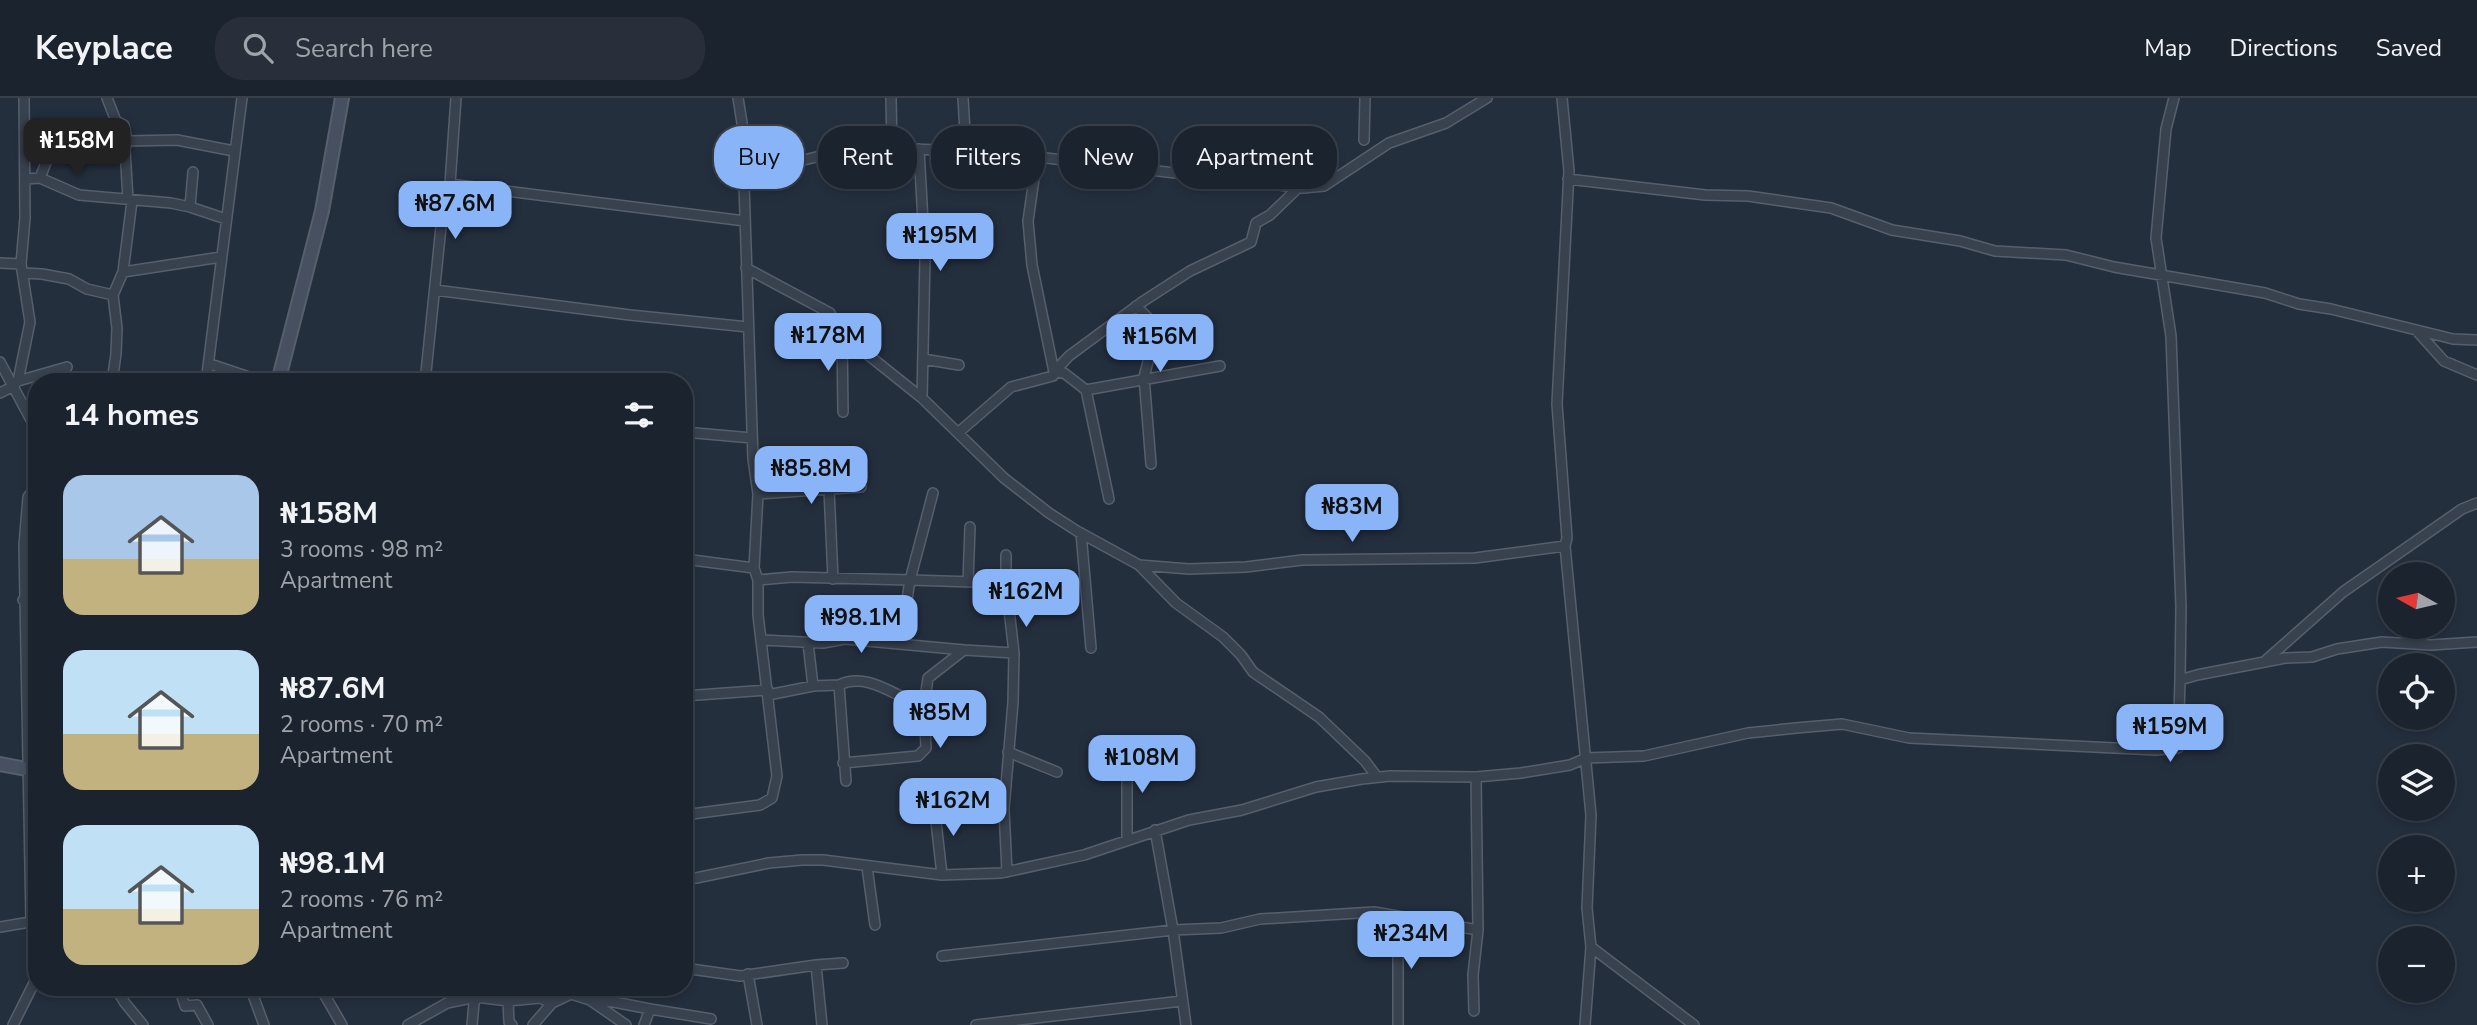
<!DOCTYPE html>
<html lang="en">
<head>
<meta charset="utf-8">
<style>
  body { margin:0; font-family:"Nunito Sans",sans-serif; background:#282f3a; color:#f1f3f6; height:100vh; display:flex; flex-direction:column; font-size:26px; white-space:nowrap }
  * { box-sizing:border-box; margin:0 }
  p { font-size:23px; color:#a0a4aa }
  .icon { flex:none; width:38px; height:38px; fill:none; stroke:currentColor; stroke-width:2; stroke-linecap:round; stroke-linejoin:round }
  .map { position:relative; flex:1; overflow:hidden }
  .sheet { position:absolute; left:28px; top:275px; width:665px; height:623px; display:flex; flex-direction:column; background:#1b232e; border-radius:28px; box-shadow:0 4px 10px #0003,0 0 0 2px #39404a }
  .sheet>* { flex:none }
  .hud { position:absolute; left:714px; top:28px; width:665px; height:63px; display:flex; gap:14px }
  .needle { width:46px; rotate:278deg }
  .fabs { position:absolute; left:2378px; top:464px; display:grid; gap:14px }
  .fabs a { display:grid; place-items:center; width:77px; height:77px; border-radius:50%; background:#1b232e; box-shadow:0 4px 10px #0003,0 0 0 2px #39404a; font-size:35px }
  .price { position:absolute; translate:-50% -60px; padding:0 16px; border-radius:14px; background:#8ab4f8; color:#111; font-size:23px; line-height:46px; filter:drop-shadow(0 2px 4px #0008) }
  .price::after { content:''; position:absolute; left:50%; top:42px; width:21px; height:16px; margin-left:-10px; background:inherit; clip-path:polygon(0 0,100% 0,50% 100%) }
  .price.on { background:#222; color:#fff }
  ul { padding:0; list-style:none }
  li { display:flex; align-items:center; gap:21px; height:175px; padding:0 35px }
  li span { display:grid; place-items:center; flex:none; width:196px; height:140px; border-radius:21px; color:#555 }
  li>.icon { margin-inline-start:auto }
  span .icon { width:84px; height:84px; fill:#fffc; stroke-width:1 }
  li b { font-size:30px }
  h2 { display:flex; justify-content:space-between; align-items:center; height:84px; padding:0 35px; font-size:30px }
  .pill { padding:0 24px; border-radius:28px; background:#1b232e; box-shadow:0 4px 10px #0003,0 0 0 2px #39404a; font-size:24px; line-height:63px }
  .pill.on { background:#8ab4f8; color:#111 }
  header { display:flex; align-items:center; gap:42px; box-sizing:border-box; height:98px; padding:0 35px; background:#1b232e; border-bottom:2px solid #39404a }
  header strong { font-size:33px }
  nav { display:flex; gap:38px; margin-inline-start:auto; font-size:24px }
  .search { width:490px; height:63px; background:#282f3a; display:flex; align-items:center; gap:18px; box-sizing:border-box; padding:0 24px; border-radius:28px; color:#a0a4aa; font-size:26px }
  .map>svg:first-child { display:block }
</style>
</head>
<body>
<header>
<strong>Keyplace</strong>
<div class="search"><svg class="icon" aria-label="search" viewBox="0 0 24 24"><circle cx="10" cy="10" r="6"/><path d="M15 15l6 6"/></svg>Search here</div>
<nav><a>Map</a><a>Directions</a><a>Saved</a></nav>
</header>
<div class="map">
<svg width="2477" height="927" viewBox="0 0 2477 927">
  <rect width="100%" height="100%" fill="#242f3e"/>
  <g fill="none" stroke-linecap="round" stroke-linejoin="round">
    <defs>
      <path id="street" d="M107 0 116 23 124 27 127 43 125 51 128 102
        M891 0 892 50
        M963 0 966 52
        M1562 0 1569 73 1557 306 1567 440 1565 448 1591 717 1587 810 1591 849 1585 927
        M2174 0 2166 31 2156 140 2171 238 2181 509 2180 582
        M1364 42 1365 0
        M127 43 177 42 234 53
        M919 51 925 160 922 300
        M1037 60 1028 123 1032 167 1054 274 1069 258 1142 204 1190 173 1251 144 1256 125 1270 117 1299 89
        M743 69 784 67 836 54 864 50 986 53 1304 90 1324 88 1389 45 1446 25 1487 0
        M40 80 47 62 73 50 125 51
        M25 81 40 80 79 97 171 105 190 109 226 121
        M1568 81 1705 97 1748 98 1831 110 1892 132 1960 143 1995 153 2066 157 2114 169 2265 195 2299 206 2331 211 2453 241 2477 242
        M450 86 745 123
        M190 109 193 74
        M0 165 21 166
        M746 170 830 215 837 232 922 300 1004 380 1049 415 1077 433 1139 467 1176 505 1223 539 1241 557 1253 574 1319 619 1365 663 1377 679
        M123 174 221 159
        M23 175 42 176 69 181 87 191 113 197
        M435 192 630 217 748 229
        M1136 208 1157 229 1144 279 1151 366
        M2416 232 2444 263 2477 277
        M842 237 843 314
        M923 261 959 267
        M0 264 37 333
        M210 266 264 284
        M18 283 67 269
        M112 284 116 256 117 230 113 197 123 174 132 103
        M206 284 242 0
        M425 284 441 129 450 86 456 0
        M1086 292 1220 268
        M0 295 12 289 18 283 30 224 21 166 25 120 24 0
        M684 334 752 340
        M959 334 1011 289 1053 278 1054 274 1064 275 1086 292 1109 401
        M753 361 854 358
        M37 387 28 399 24 447 31 823 37 827
        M829 391 833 481
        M933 395 910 482 1006 485
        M758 396 861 389
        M1081 435 1091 550
        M1006 457V485L1014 555 1013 604 1004 711 1007 774
        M684 461 754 470
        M1139 467 1189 471 1246 469 1302 462 1475 460 1565 448
        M758 482 792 479 910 482 900 546
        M968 484 970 429
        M23 502 37 504
        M761 542 823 545 845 541 964 552
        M808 545 813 588
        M2265 563 2343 494 2462 411 2477 405
        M839 587C869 573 896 600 924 608L926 650 918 658 843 665
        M768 597 813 588 839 587 846 683
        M684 598 768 592
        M924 608 928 580 964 552 1014 555
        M1008 654 1057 674
        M934 706 942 777
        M684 717 760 707 772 700 777 678 758 517V482L754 470 758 396 753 361 742 25 738 0
        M1155 732 1173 832 1186 927
        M1127 742V653
        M867 769 875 827
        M684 781 696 780 769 765 802 762H823L942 777 1001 775 1084 757 1189 722 1242 712 1316 689 1362 681 1390 678 1476 679 1521 675 1570 667 1586 660 1644 658 1748 635 1796 630 1842 626 1909 640 2156 652 2178 650 2180 582 2197 577 2285 560 2312 559 2337 551 2382 544 2431 547 2477 544
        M0 829 36 823
        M1591 849 1694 927
        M942 858 1173 832 1221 830 1260 821 1358 815 1374 814 1478 832
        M816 867 843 865
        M684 870 740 878 816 867 822 927
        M748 876 757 927
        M115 889 125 905 143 927
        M179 889 185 908 197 907 208 927
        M250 889 264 927
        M320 889 342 927
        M571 896 590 902 626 927
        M590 902 614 904 650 911 644 927
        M508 903 509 924 512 927
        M650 911 711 921
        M1474 913 1473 877 1478 832 1476 679
        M13 927 37 879
        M408 927 447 905 476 899 508 903 540 900 552 905
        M472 927 474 905 483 889
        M533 927 552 905 571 896 576 889
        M976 927 1182 903
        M1398 927V819"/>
      <path id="secondary" d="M278 284 322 113 342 0
        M0 666 37 673"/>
    </defs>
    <use href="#street" stroke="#565f6c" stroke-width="12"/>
    <use href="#secondary" stroke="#565f6c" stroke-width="16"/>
    <use href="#street" stroke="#38414e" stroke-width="9"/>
    <use href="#secondary" stroke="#465061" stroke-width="12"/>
  </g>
</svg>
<div class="fabs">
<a><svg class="needle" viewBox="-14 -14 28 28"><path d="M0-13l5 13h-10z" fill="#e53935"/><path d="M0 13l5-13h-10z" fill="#a0a4aa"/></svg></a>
<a><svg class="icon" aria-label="locate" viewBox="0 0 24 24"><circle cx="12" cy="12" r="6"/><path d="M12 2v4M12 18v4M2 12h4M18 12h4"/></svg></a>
<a><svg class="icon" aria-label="layers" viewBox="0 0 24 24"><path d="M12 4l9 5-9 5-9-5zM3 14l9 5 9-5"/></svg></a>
<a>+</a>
<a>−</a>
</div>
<b class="price on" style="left:77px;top:80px">₦158M</b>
<b class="price" style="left:455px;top:143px">₦87.6M</b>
<b class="price" style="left:940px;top:175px">₦195M</b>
<b class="price" style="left:828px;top:275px">₦178M</b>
<b class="price" style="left:1160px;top:276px">₦156M</b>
<b class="price" style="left:811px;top:408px">₦85.8M</b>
<b class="price" style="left:1352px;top:446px">₦83M</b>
<b class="price" style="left:1026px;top:531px">₦162M</b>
<b class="price" style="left:861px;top:557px">₦98.1M</b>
<b class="price" style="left:940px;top:652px">₦85M</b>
<b class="price" style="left:2170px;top:666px">₦159M</b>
<b class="price" style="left:1142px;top:697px">₦108M</b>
<b class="price" style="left:953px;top:740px">₦162M</b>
<b class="price" style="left:1411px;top:873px">₦234M</b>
<div class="hud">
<a class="pill on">Buy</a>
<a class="pill">Rent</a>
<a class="pill">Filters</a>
<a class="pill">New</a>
<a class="pill">Apartment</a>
</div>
<section class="sheet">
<h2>14 homes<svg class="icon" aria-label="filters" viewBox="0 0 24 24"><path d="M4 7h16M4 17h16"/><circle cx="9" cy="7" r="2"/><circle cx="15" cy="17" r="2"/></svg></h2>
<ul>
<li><span style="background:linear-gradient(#a9c7e8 60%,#c2b280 0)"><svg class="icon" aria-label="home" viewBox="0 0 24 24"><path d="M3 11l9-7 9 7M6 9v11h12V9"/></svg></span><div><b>₦158M</b><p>3 rooms · 98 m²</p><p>Apartment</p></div></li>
<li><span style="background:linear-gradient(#bfe0f5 60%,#c2b280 0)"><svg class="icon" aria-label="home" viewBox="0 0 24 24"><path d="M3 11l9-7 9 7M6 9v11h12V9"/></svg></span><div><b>₦87.6M</b><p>2 rooms · 70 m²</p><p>Apartment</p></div></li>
<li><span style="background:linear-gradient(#bfe0f5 60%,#c2b280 0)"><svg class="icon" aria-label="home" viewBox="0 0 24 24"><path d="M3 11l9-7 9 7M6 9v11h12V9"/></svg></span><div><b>₦98.1M</b><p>2 rooms · 76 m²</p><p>Apartment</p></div></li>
</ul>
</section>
</div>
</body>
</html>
